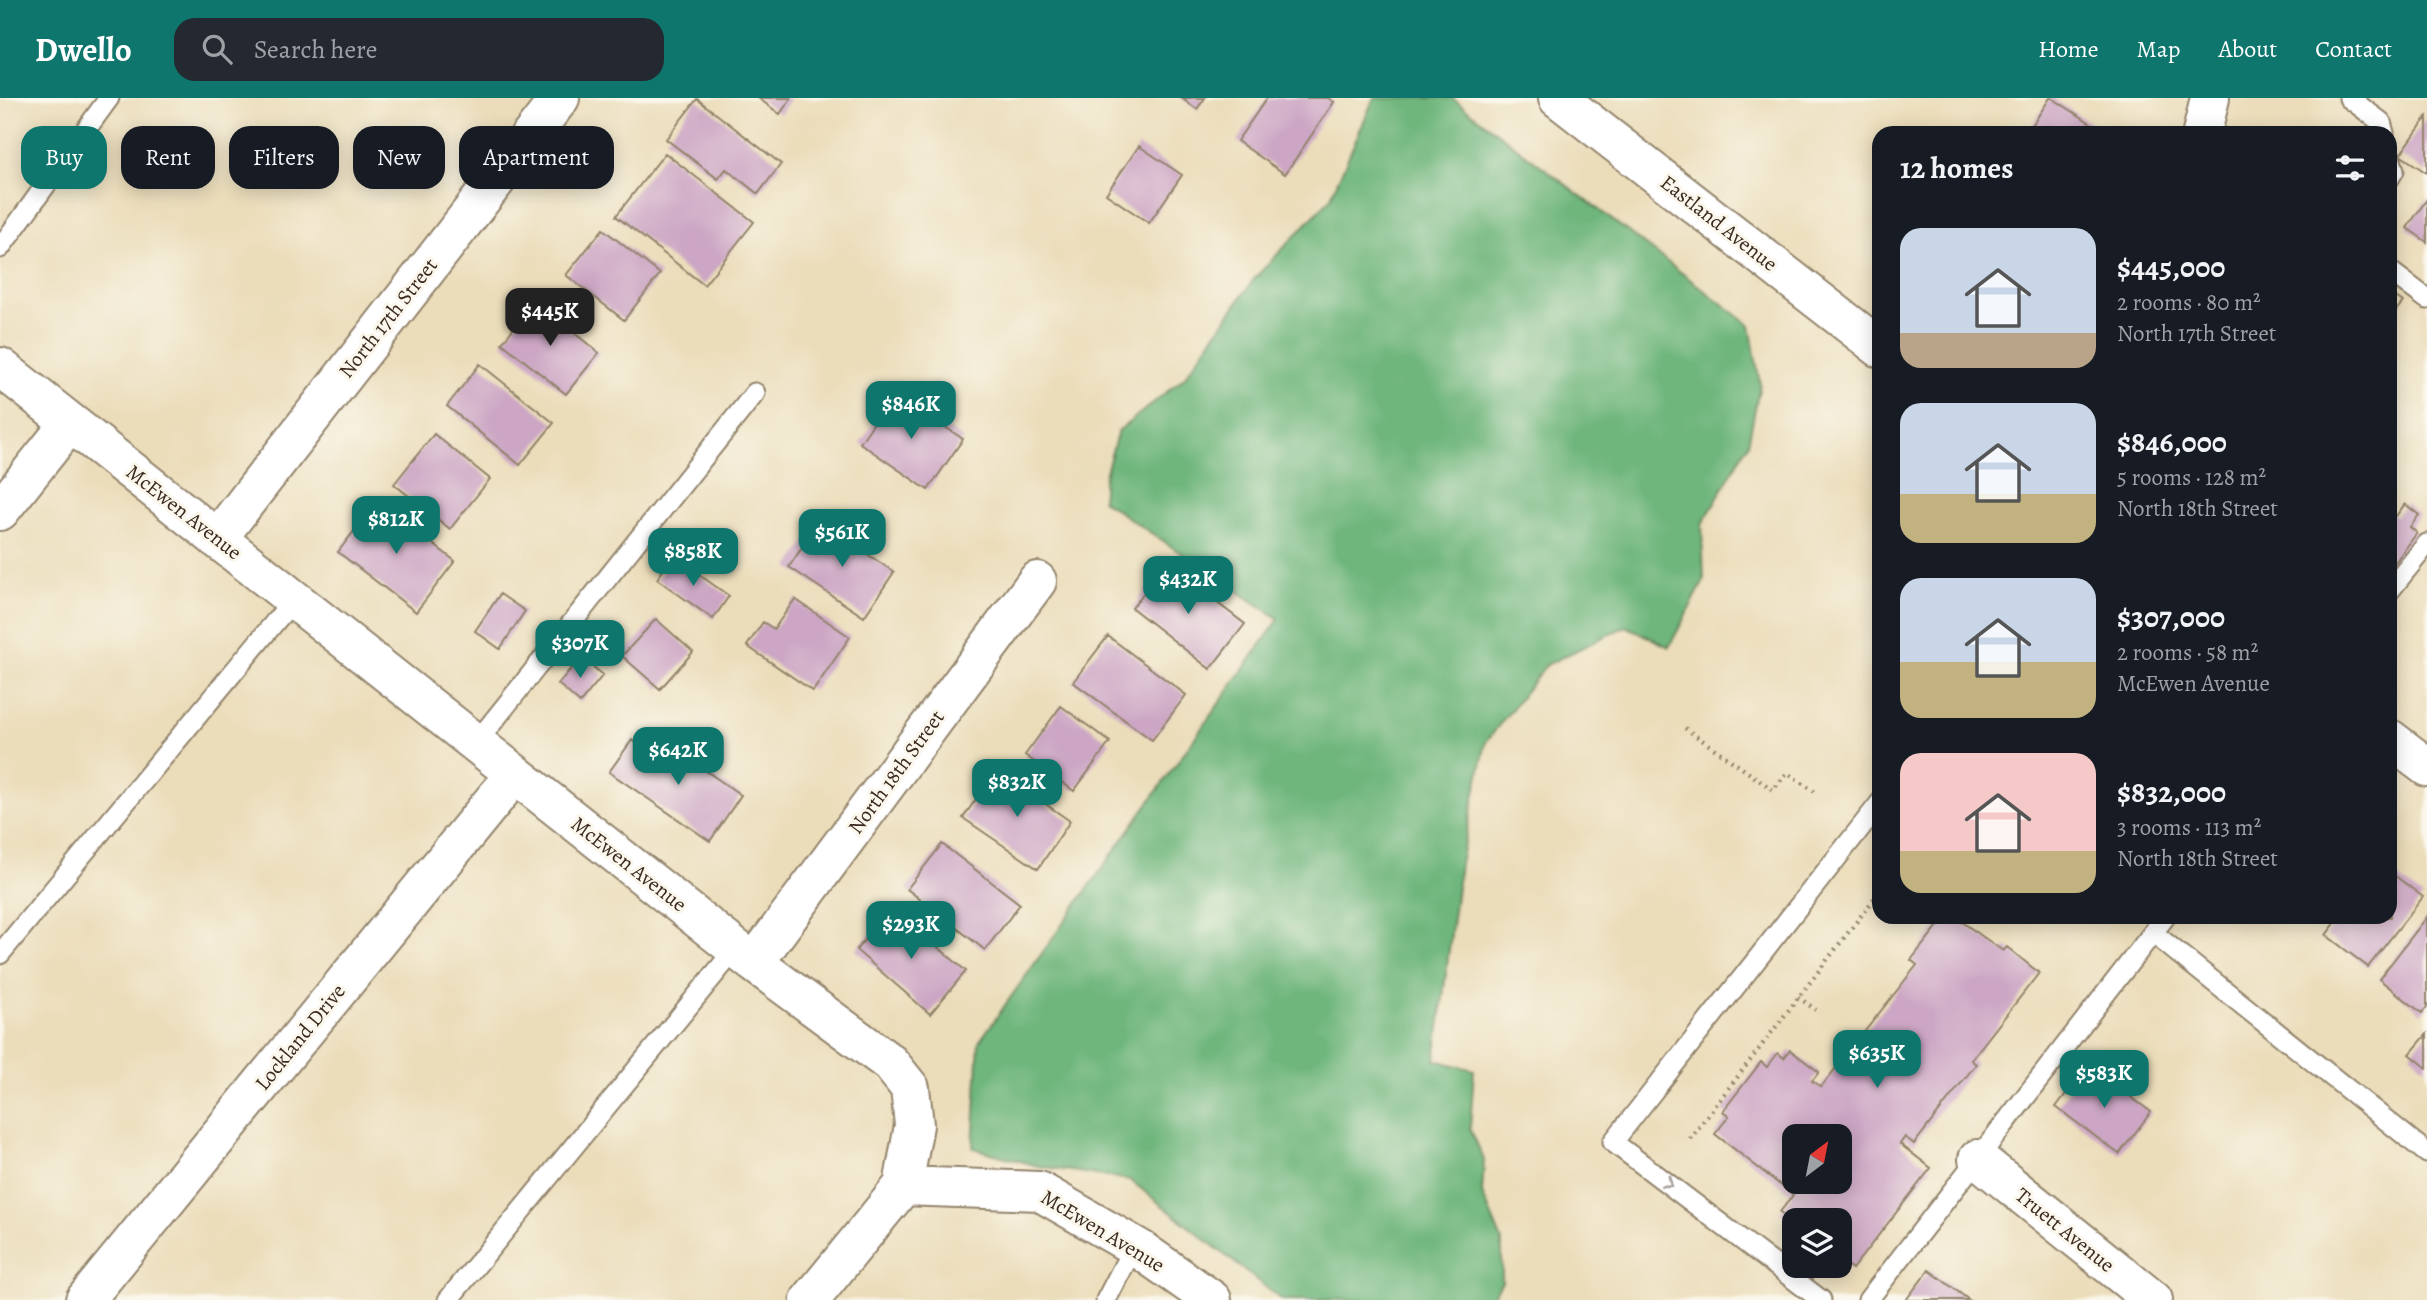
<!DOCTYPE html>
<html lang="en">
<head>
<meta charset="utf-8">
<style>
  body { margin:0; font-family:Alegreya,serif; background:#242831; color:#f1f3f6; height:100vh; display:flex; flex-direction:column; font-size:26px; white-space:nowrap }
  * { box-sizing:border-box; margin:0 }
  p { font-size:23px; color:#9ea1a6 }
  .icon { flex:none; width:38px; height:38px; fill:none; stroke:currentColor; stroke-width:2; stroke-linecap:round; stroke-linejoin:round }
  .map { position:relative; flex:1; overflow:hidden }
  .drawer { position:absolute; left:1872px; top:28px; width:525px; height:798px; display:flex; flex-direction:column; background:#171b24; border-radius:21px; box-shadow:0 4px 18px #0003 }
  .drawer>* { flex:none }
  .top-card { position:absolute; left:21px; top:28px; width:665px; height:63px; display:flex; gap:14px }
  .needle { width:46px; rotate:32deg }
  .fabs { position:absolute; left:1782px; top:1026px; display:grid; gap:14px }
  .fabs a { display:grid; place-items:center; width:70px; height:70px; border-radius:14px; background:#171b24; box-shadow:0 4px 18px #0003; font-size:35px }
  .price { position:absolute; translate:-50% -60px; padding:0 16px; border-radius:14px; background:#0f766e; color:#fff; font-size:23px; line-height:46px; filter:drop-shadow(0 2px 4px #0008) }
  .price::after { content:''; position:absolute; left:50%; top:42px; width:21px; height:16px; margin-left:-10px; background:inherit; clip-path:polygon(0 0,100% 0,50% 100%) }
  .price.active { background:#222; color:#fff }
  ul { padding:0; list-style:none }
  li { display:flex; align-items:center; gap:21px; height:175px; padding:0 28px }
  li span { display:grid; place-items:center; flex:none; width:196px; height:140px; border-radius:21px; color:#555 }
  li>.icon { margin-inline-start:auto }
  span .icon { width:84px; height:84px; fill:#fffc; stroke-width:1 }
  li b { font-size:30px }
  h2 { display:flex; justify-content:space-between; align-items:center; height:84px; padding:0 28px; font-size:30px }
  .chip { padding:0 24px; border-radius:21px; background:#171b24; box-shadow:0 4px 18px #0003; font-size:24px; line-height:63px }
  .chip.active { background:#0f766e; color:#fff }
  header { display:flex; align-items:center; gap:42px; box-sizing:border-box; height:98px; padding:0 35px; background:#0f766e; color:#fff }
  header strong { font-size:33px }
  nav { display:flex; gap:38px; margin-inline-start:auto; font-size:24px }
  .search { width:490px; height:63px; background:#242831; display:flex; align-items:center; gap:18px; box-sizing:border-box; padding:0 24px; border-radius:21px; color:#9ea1a6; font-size:26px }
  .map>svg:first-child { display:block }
</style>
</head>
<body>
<header>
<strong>Dwello</strong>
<div class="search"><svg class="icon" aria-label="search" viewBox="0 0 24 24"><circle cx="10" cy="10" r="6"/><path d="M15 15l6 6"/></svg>Search here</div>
<nav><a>Home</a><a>Map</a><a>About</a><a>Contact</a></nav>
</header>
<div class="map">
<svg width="2427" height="1202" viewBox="0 0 2427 1202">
  <rect width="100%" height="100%" fill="#fbf7ec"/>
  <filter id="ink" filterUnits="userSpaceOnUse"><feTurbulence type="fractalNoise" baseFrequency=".0143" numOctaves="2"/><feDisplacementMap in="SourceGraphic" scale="14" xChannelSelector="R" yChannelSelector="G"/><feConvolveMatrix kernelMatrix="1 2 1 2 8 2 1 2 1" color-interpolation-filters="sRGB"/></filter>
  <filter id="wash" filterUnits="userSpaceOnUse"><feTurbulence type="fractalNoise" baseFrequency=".00686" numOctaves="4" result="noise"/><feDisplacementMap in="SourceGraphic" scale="28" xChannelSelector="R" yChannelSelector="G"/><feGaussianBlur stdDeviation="1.57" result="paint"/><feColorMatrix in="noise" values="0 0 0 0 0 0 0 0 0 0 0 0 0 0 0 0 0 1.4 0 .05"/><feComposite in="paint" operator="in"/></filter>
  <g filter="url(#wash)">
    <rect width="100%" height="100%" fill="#ebddba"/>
    <path fill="#6eb67b" stroke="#54704c" stroke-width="2" d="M1374 0H1452L1750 227 1760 286 1748 346 1702 427 1704 483 1669 549 1626 528 1546 567 1486 644 1460 765 1435 962 1474 972 1470 1030 1484 1062 1482 1095 1502 1143V1184L1490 1202H1282L1130 1082 1038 1068 973 1050 979 944 1279 521 1102 402 1104 381 1118 333 1184 280 1255 180 1330 101Z"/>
    <g id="blocks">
      <path fill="#cca6c4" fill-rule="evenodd" d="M758 0H791L780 16Z
        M1181 0H1205L1197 11Z
        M1267 0H1328L1334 4 1285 76 1237 43Z
        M2050 0H2052L2106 35H2027Z
        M697 1 781 66 758 96 726 71 718 81 666 41Z
        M2427 19V75L2400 57Z
        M1139 48 1182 77 1149 125 1106 96Z
        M665 55 754 124 704 187 616 118Z
        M2427 101V144L2407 130Z
        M603 131 660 176 624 222 566 177Z
        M2390 195 2403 204 2390 220Z
        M535 203 599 255 566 296 502 245Z
        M480 266 554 325 520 367 447 308Z
        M894 295 963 341 928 392 860 345Z
        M434 336 490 381 450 431 394 386Z
        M377 403 455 463 416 514 338 454Z
        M2405 406 2419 417 2410 429 2417 435 2390 471V414L2396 418Z
        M819 424 894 474 864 519 789 469Z
        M673 458 729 498 713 521 657 481Z
        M1166 466 1245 526 1210 571 1132 510Z
        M500 496 525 513 500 551 475 533Z
        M795 501 850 539 813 593 747 548 763 524 774 531Z
        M656 521 693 554 660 591 622 558Z
        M1108 538 1186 597 1152 642 1073 584Z
        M581 559 603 577 580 605 558 586Z
        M1061 608 1110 644 1074 693 1025 657Z
        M632 642 662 662 671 649 741 697 710 743 609 674Z
        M996 672 1070 723 1038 771 963 720Z
        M942 746 1020 806 985 852 907 791Z
        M2390 774 2423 799 2368 869 2326 837 2340 819H2390Z
        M892 810 966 873 930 916 856 852Z
        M1945 819H1955L2003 853 2007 849 2039 875 1971 962 1976 966 1914 1046 1905 1039 1900 1046 1931 1070 1852 1171 1839 1161V1122H1794V1125L1780 1114 1793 1097 1715 1036 1729 1018 1723 1013 1761 964 1767 969 1778 955 1784 960 1790 952 1819 974 1812 983 1821 989 1917 867 1911 862ZM1794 1038H1839V1083H1794Z
        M2427 819V909L2422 915 2379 881Z
        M2427 936V970L2410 956Z
        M2088 967 2151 1014 2119 1056 2056 1009Z
        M1929 1172 1969 1202H1906Z"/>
    </g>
  </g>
  <g filter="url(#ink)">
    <use href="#blocks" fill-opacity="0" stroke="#93846c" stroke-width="2"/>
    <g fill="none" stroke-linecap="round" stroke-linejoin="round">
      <defs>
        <path id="service" d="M2349 0 2381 24 2384 35
          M2390 59 2394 72 2390 79
          M0 150 109 0
          M2390 173 2427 201
          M2390 492 2427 446
          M476 645 755 295
          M2153 835 2427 1055
          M0 856 294 501
          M448 1202 736 850
          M1106 1202 1134 1148
          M1821 1202 1613 1044 1880 705
          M1868 1202 2165 819"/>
        <path id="minor" d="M2202 35 2210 0
          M0 269 754 865 890 965 910 990 914 1027 903 1088 1039 1093 1141 1152 1212 1202
          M0 413 70 325
          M217 441 560 0
          M754 865 1037 483
          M1978 1061 2153 1202
          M85 1202 515 676
          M810 1202 903 1088"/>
        <path id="tertiary" d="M1558 0 1880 250
          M2390 641 2427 669"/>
      </defs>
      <use href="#service" stroke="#93846c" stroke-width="23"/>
      <use href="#minor" stroke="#93846c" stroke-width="42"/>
      <use href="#tertiary" stroke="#93846c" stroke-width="42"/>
      <path stroke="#93846c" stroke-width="4.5" stroke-dasharray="2 5" stroke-linecap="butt" d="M1685 630 1773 692 1787 675 1818 696
        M1798 899 1816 912
        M1690 1041 1880 793"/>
      <use href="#service" stroke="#fff" stroke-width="19"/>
      <use href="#minor" stroke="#fff" stroke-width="38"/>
      <use href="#tertiary" stroke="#fff" stroke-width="38"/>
    </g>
    <defs><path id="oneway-chevron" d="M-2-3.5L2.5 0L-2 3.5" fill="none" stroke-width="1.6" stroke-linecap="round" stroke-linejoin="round" transform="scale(1.75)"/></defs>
    <use stroke="#a79f9a" href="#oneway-chevron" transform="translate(1668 1085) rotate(37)"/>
  </g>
  <g text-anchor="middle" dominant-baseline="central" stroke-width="6" stroke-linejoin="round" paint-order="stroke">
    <g font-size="21" fill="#3b2a1e" stroke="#fbf7ec">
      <text transform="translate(1719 125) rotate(38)">Eastland Avenue</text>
      <text transform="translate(388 220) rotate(-52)">North 17th Street</text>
      <text transform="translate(184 414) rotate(38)">McEwen Avenue</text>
      <text transform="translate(896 674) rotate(-54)">North 18th Street</text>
      <text transform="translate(629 766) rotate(38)">McEwen Avenue</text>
      <text transform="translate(300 939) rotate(-51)">Lockland Drive</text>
      <text transform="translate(2065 1132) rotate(39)">Truett Avenue</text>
      <text transform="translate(1103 1133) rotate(31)">McEwen Avenue</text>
    </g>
  </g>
</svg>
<div class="fabs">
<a><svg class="needle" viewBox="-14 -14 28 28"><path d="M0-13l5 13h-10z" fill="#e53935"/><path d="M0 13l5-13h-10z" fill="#9ea1a6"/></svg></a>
<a><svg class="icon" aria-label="layers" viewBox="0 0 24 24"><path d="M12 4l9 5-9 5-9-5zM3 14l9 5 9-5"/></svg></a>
</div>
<b class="price active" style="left:550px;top:250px">$445K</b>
<b class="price" style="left:911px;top:343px">$846K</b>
<b class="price" style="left:396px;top:458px">$812K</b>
<b class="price" style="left:842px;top:471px">$561K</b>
<b class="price" style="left:693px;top:490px">$858K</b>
<b class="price" style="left:1188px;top:518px">$432K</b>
<b class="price" style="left:580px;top:582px">$307K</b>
<b class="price" style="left:678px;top:689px">$642K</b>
<b class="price" style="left:1017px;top:721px">$832K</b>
<b class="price" style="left:911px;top:863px">$293K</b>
<b class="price" style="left:1877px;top:992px">$635K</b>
<b class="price" style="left:2104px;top:1012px">$583K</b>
<div class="top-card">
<a class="chip active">Buy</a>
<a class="chip">Rent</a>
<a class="chip">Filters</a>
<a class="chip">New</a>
<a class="chip">Apartment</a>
</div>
<section class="drawer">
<h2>12 homes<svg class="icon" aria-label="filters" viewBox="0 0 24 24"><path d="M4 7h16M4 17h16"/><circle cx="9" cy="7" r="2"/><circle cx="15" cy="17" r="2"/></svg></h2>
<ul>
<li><span style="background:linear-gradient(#c9d6e8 75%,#b9a48a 0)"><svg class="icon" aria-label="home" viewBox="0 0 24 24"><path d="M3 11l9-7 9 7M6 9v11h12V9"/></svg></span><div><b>$445,000</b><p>2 rooms · 80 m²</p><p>North 17th Street</p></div></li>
<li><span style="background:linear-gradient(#c9d6e8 65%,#c2b280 0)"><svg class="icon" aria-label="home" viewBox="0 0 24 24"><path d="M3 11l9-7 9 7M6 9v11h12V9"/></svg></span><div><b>$846,000</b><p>5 rooms · 128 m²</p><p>North 18th Street</p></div></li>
<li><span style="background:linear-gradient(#c9d6e8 60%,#c2b280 0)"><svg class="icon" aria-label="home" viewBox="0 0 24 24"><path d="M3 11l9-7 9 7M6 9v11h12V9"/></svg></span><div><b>$307,000</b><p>2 rooms · 58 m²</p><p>McEwen Avenue</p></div></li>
<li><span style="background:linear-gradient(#f6c9c9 70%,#c2b280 0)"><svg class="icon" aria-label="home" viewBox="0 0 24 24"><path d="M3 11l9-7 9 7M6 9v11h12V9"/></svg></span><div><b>$832,000</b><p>3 rooms · 113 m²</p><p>North 18th Street</p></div></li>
</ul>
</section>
</div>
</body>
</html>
